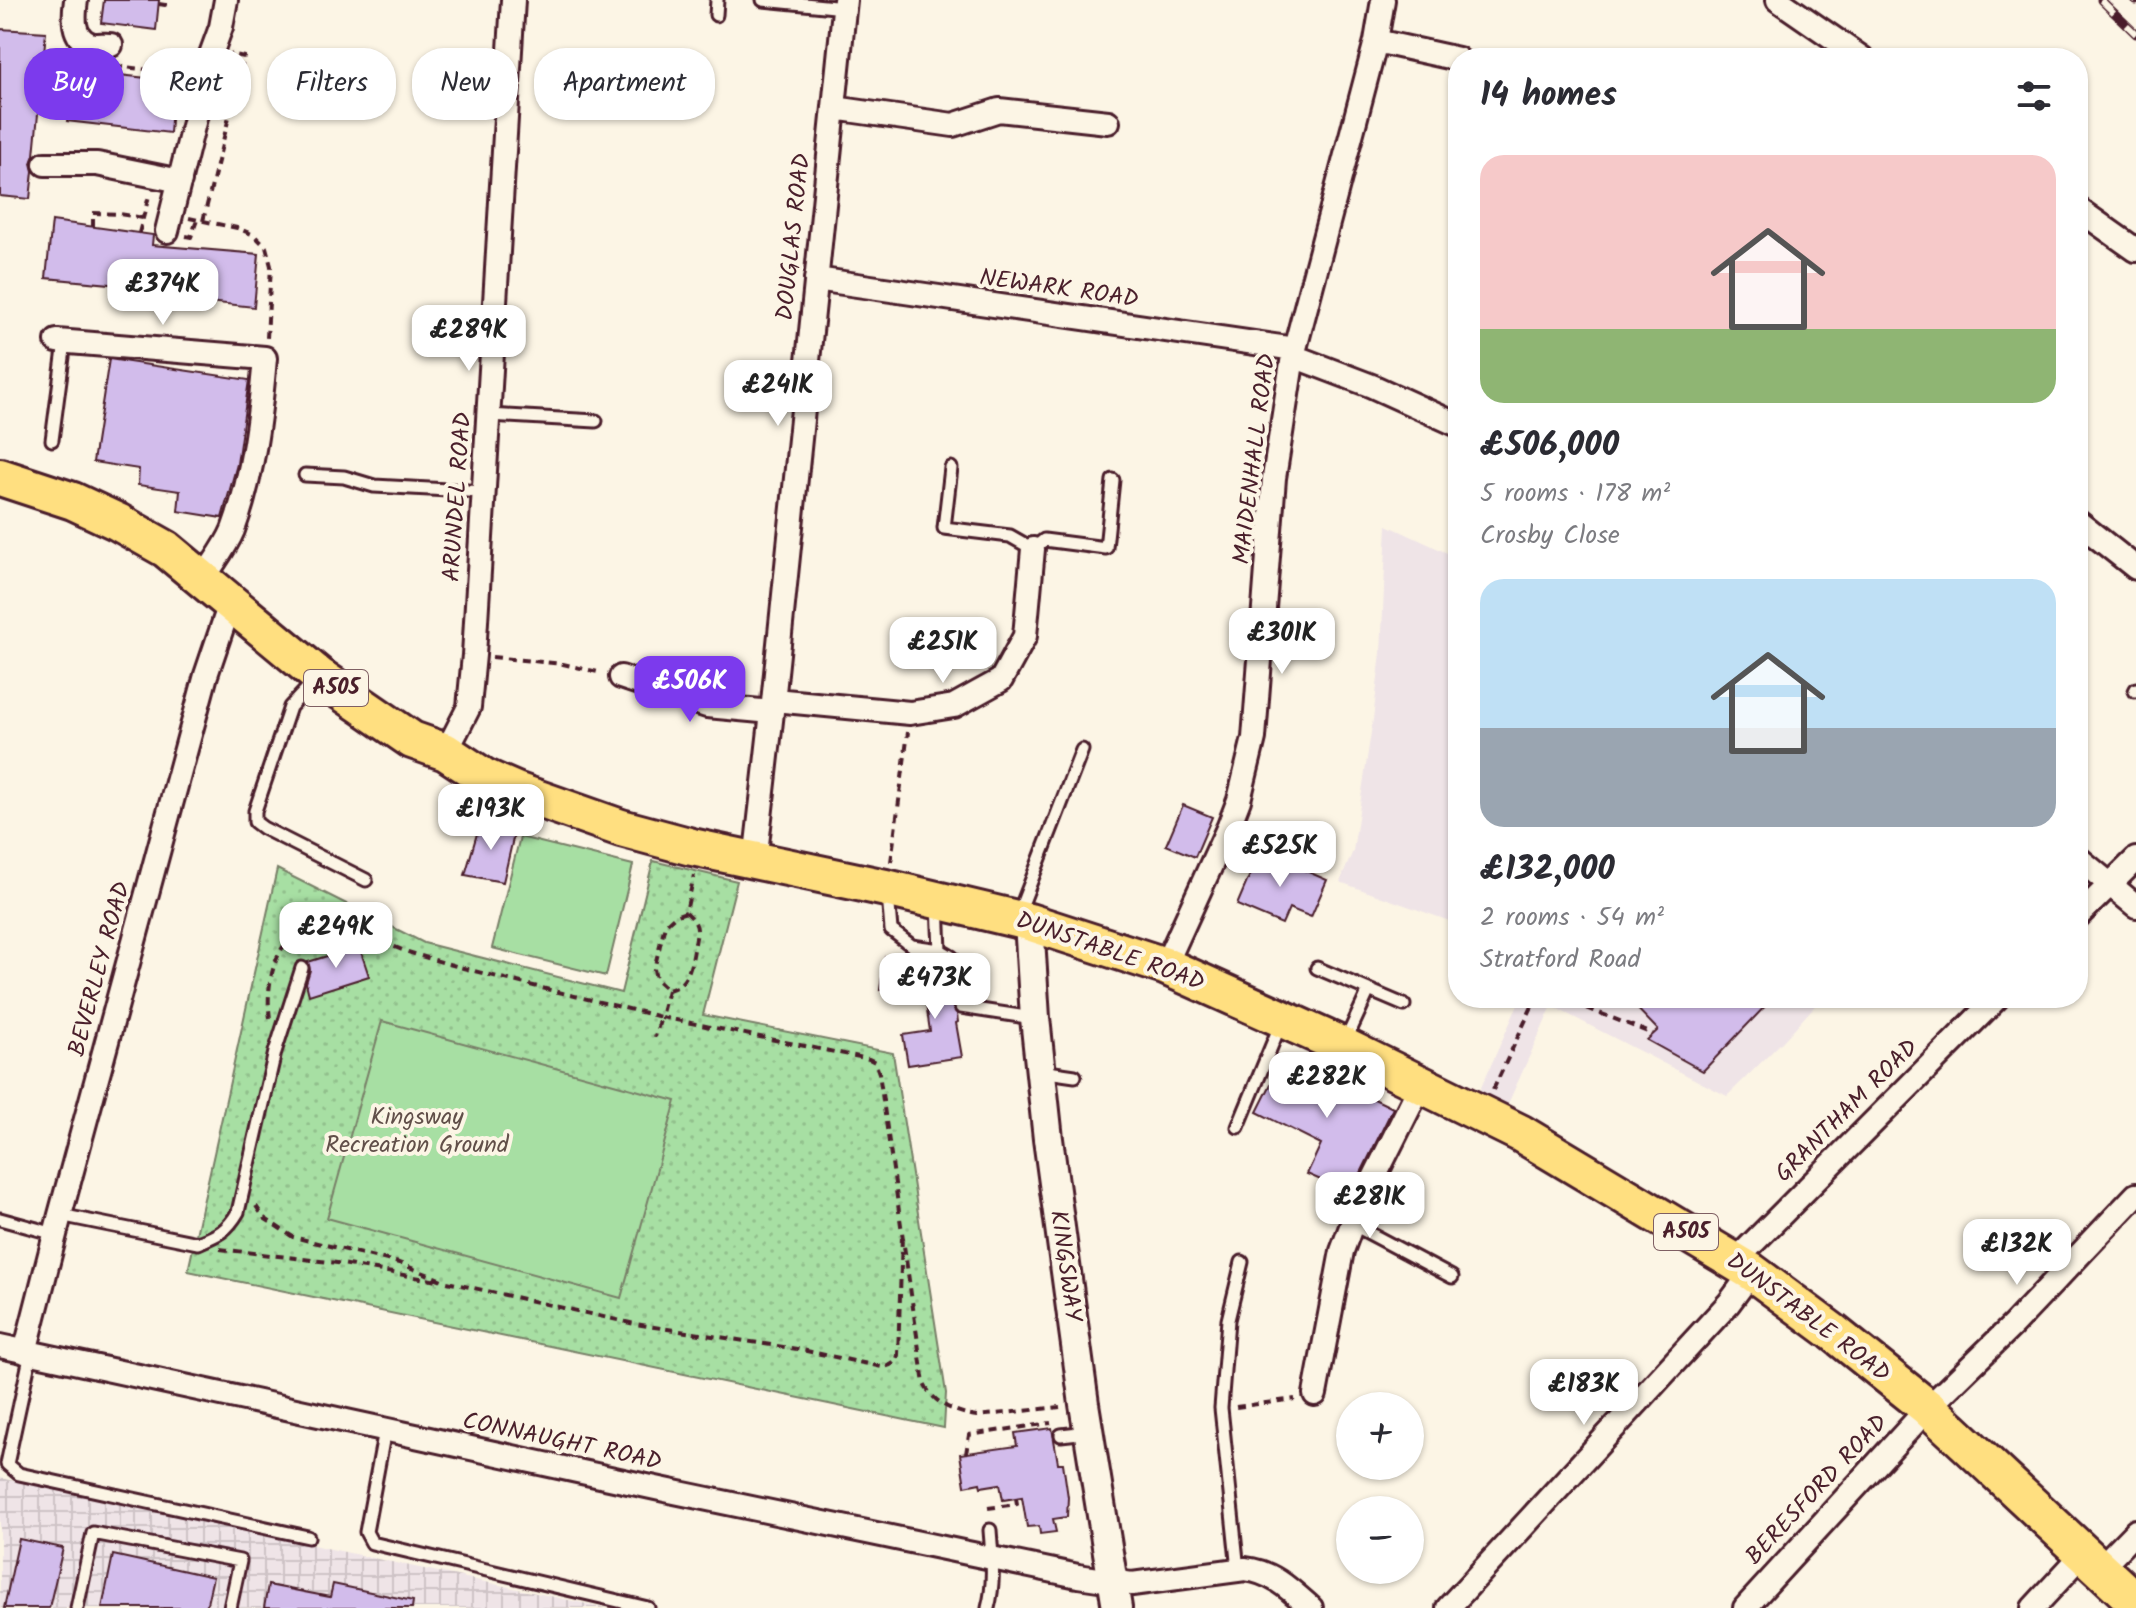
<!DOCTYPE html>
<html lang="en">
<head>
<meta charset="utf-8">
<style>
  body { margin:0; font-family:Kalam,sans-serif; background:#f7f7f7; color:#2b2b33; height:100vh; display:flex; flex-direction:column; font-size:30px; white-space:nowrap }
  * { box-sizing:border-box; margin:0 }
  p { font-size:26px; color:#7c7c81 }
  .icon { flex:none; width:44px; height:44px; fill:none; stroke:currentColor; stroke-width:2; stroke-linecap:round; stroke-linejoin:round }
  .map { position:relative; flex:1; overflow:hidden }
  .details { position:absolute; left:1448px; top:48px; width:640px; height:960px; display:flex; flex-direction:column; background:#fff; border-radius:32px; box-shadow:0 2px 6px #0004 }
  .details>* { flex:none }
  .top-card { position:absolute; left:24px; top:48px; width:760px; height:72px; display:flex; gap:16px }
  .buttons { position:absolute; left:1336px; top:1392px; display:grid; gap:16px }
  .buttons a { display:grid; place-items:center; width:88px; height:88px; border-radius:50%; background:#fff; box-shadow:0 2px 6px #0004; font-size:40px }
  .price { position:absolute; translate:-50% -68px; padding:0 18px; border-radius:16px; background:#fff; color:#222; font-size:26px; line-height:52px; filter:drop-shadow(0 2px 4px #0008) }
  .price::after { content:''; position:absolute; left:50%; top:48px; width:24px; height:18px; margin-left:-12px; background:inherit; clip-path:polygon(0 0,100% 0,50% 100%) }
  .price.on { background:#7c3aed; color:#fff }
  ul { padding:0; list-style:none }
  li { display:grid; align-content:center; gap:16px; height:424px; padding:0 32px }
  li span { display:grid; place-items:center; height:248px; border-radius:24px; color:#555 }
  li>.icon { margin-inline-start:auto }
  span .icon { width:144px; height:144px; fill:#fffc; stroke-width:1 }
  li b { font-size:34px }
  h2 { display:flex; justify-content:space-between; align-items:center; height:96px; padding:0 32px; font-size:34px }
  .tag { padding:0 28px; border-radius:32px; background:#fff; box-shadow:0 2px 6px #0004; font-size:28px; line-height:72px }
  .tag.on { background:#7c3aed; color:#fff }
  .map>svg:first-child { display:block }
</style>
</head>
<body>
<div class="map">
<svg width="2136" height="1608" viewBox="0 0 2136 1608">
  <defs>
    <pattern id="industrial-grid" width="8" height="8" patternUnits="userSpaceOnUse" patternTransform="scale(2)"><rect width="8" height="8" fill="#efe4e7"/><path d="M0 4h8M4 0v8" fill="none" stroke="#cec3c6"/></pattern>
    <pattern id="park-dots" width="8" height="8" patternUnits="userSpaceOnUse" patternTransform="scale(2)"><rect width="8" height="8" fill="#a7dfa3"/><path d="M2 2h.1M6 6h.1" fill="none" stroke="#91bf8c" stroke-width="1.8" stroke-linecap="round"/></pattern>
  </defs>
  <rect width="100%" height="100%" fill="#fcf5e5"/>
  <filter id="ink" filterUnits="userSpaceOnUse"><feTurbulence type="fractalNoise" baseFrequency=".0125" numOctaves="2"/><feDisplacementMap in="SourceGraphic" scale="16" xChannelSelector="R" yChannelSelector="G"/><feConvolveMatrix kernelMatrix="1 2 1 2 8 2 1 2 1" color-interpolation-filters="sRGB"/></filter>
  <g filter="url(#ink)">
    <path fill="#efe4e7" d="M1387 525 1458 558V924L1340 882 1353 851 1373 719 1381 653Z
      M1521 998H1822L1783 1041 1727 1096 1552 1006 1507 1106 1479 1092Z"/>
    <path fill="url(#industrial-grid)" d="M0 1478 256 1533 606 1608H0Z"/>
    <path fill="url(#park-dots)" stroke="#787f67" stroke-width="2" d="M653 861 737 881 703 1015 893 1053 946 1393 944 1428 188 1271 277 869 424 943 621 993Z"/>
    <path fill="#a7dfa3" stroke="#787f67" stroke-width="2" d="M520 837 633 865 606 976 492 948Z
      M382 1021 676 1101 621 1298 327 1218Z"/>
    <path fill="#d2bceb" stroke="#4a1f2b" stroke-width="2" d="M104 0H159L156 30 101 23Z
      M0 29 46 32 34 155 31 163 33 171 30 199 0 196Z
      M73 70 174 81 170 133 67 121Z
      M52 221 153 235 152 245 259 254 254 307 152 296 153 288 46 278Z
      M109 359 249 380 237 464 222 518 178 511 180 491 138 485 139 469 93 462Z
      M1183 805 1212 817 1195 857 1166 845Z
      M481 820 515 830 503 882 465 875Z
      M1260 851 1327 880 1311 917 1289 908 1282 924 1237 905Z
      M359 946 369 976 309 995 306 983 310 970 308 962Z
      M885 957 901 960 898 991 880 990Z
      M942 961 944 962 953 1008 957 1014 958 1022 956 1023 962 1057 908 1065 903 1035 930 1031 920 964Z
      M1627 998H1773L1703 1071 1647 1040 1658 1030Z
      M1285 1056 1393 1108 1358 1179 1356 1178 1350 1193 1307 1174 1321 1144 1257 1112Z
      M1052 1428 1058 1463H1063L1068 1497 1067 1517 1053 1519 1056 1532 1040 1534 1039 1526 1027 1527 1022 1497 1003 1500 1000 1484 981 1487 980 1483 965 1486 960 1454 1017 1446 1015 1433Z
      M19 1539 63 1548 49 1608H4Z
      M113 1555 213 1577 206 1608H102Z
      M333 1584 413 1601 412 1608H264L268 1585 330 1597Z"/>
    <g fill="none" stroke-linecap="round" stroke-linejoin="round">
      <defs>
        <path id="service" d="M763 0 845 8
          M716 15 717 0
          M489 415 596 421
          M52 440 65 342
          M951 468 944 528 1010 536 1033 549 1044 540 1106 548 1113 480
          M305 475 344 477 374 486 485 492
          M316 679 290 707 255 811V822L263 828 366 880
          M2135 691 2136 689
          M472 820 482 782
          M1229 826 1313 860
          M888 894 891 930 912 946 940 950
          M938 905 940 950 952 957 961 1007 1033 1018
          M1018 915 1082 750
          M1317 968 1404 1005
          M1345 1042 1369 990
          M1041 1071 1075 1076
          M1238 1127 1281 1023
          M60 1215 198 1243C218 1235 227 1231 238 1212L275 1052 302 968
          M0 1219 55 1234
          M1352 1224 1452 1277
          M31 1353 7 1464 19 1474 308 1537
          M385 1430 366 1532 372 1543 648 1608
          M1061 1435 1088 1432
          M1238 1570 1221 1408 1228 1320 1242 1262
          M77 1608 93 1533 240 1561 230 1608
          M988 1608C995 1582 992 1557 990 1530"/>
        <path id="minor" d="M76 0C74 15 71 37 90 44 95 46 105 44 111 45
          M1778 0 1862 58
          M1376 41 1458 59
          M834 108 953 125 999 110 1108 122
          M45 164H97L180 181
          M2078 209 2136 250
          M167 231 201 94 206 68 221 27 226 0
          M816 279 1295 349
          M57 341 265 358C260 416 253 476 233 530 226 547 213 563 204 578
          M1293 356 1372 386 1458 425
          M2078 522 2136 568
          M621 677 707 706 772 712
          M774 700 910 713 954 706 1001 680 1025 636 1033 549
          M446 752 469 707 474 655 513 0
          M2078 858 2136 906
          M755 862 772 712 845 0
          M2078 916 2136 859
          M1165 966 1229 826 1239 800 1254 738 1274 478 1293 356 1376 41 1383 0
          M1735 1261 1997 998
          M0 1346 665 1490 1078 1576 1132 1584 1245 1569C1273 1572 1291 1590 1311 1608
          M25 1352 60 1215 206 675 231 601
          M1315 1394 1342 1251 1355 1216 1421 1084
          M2100 1568 2136 1531
          M1448 1608 1729 1303 1752 1272
          M1745 1608 1928 1408 2013 1325 2136 1195
          M2033 1608 2083 1554"/>
        <path id="tertiary" d="M1029 922 1035 1018 1048 1139 1084 1404 1117 1608"/>
        <path id="primary" d="M0 477 73 501 118 522 166 549 319 676 412 740 446 752 484 777 516 791 621 828 692 847 886 888 1029 922 1165 966 1343 1046 1520 1133 1752 1272 1833 1332 1928 1408 2136 1602"/>
      </defs>
      <use href="#service" stroke="#4a1f2b" stroke-width="17"/>
      <use href="#minor" stroke="#4a1f2b" stroke-width="28"/>
      <use href="#tertiary" stroke="#4a1f2b" stroke-width="34"/>
      <use href="#primary" stroke="#4a1f2b" stroke-width="42"/>
      <path stroke="#4a1f2b" stroke-width="4" stroke-dasharray="8 6" stroke-linecap="butt" d="M159 4 165 5V0
        M115 66 186 74
        M189 218 237 228 254 235 266 247 271 266 267 338
        M203 221 244 57 230 54
        M93 227V213L120 214 143 218
        M139 233 149 196
        M186 236 191 237 197 220
        M492 657 563 664 602 673
        M891 862 908 732
        M686 912 675 916 665 925 654 969 656 979 668 990C693 985 692 954 697 933 698 923 692 918 686 912L694 875
        M668 990 661 1017 869 1059 875 1062 879 1073 924 1384C934 1404 956 1413 977 1416L1060 1407
        M1561 998 1653 1034
        M270 1018C265 987 274 934 312 927 347 920 379 943 411 953 493 978 578 996 661 1017L655 1037
        M1493 1090 1536 998
        M256 1206 264 1218 293 1237 399 1263 447 1282 635 1324 797 1349 882 1367C890 1366 896 1364 898 1355L902 1236
        M220 1249 337 1263 437 1281
        M1236 1407 1295 1399
        M966 1454 969 1435 1051 1423
        M988 1508 1017 1504 1016 1498"/>
      <use href="#service" stroke="#fcf5e5" stroke-width="11"/>
      <use href="#minor" stroke="#fcf5e5" stroke-width="22"/>
      <use href="#tertiary" stroke="#fcf5e5" stroke-width="28"/>
      <use href="#primary" stroke="#ffdf80" stroke-width="36"/>
      <defs>
        <path id="rail" d="M2101 0 2136 34
          M2134 0 2136 1"/>
      </defs>
      <use href="#rail" stroke="#4a1f2b" stroke-width="9"/>
      <use href="#rail" stroke="#fcf5e5" stroke-width="6" stroke-dasharray="18" stroke-linecap="butt"/>
    </g>
  </g>
  <g text-anchor="middle" dominant-baseline="central" stroke-width="8" stroke-linejoin="round" paint-order="stroke">
    <g fill="#fcf5e5" stroke="#7f5f63" stroke-width="2">
      <rect x="304" y="670" width="64" height="36" rx="6"/>
      <rect x="1654" y="1214" width="64" height="36" rx="6"/>
    </g>
    <g font-size="22" font-weight="bold" fill="#4a1f2b">
      <text x="336" y="688">A505</text>
      <text x="1686" y="1232">A505</text>
    </g>
    <g font-size="24" fill="#4a1f2b" stroke="#fcf5e5">
      <text transform="translate(794 237) rotate(-84)">DOUGLAS ROAD</text>
      <text transform="translate(1059 289) rotate(8)">NEWARK ROAD</text>
      <text transform="translate(1255 459) rotate(-83)">MAIDENHALL ROAD</text>
      <text transform="translate(458 497) rotate(-86)">ARUNDEL ROAD</text>
      <text transform="translate(1110 952) rotate(19)">DUNSTABLE ROAD</text>
      <text transform="translate(100 969) rotate(-75)">BEVERLEY ROAD</text>
      <text transform="translate(1847 1111) rotate(-45)">GRANTHAM ROAD</text>
      <text transform="translate(1065 1266) rotate(82)">KINGSWAY</text>
      <text transform="translate(1808 1318) rotate(37)">DUNSTABLE ROAD</text>
      <text transform="translate(562 1442) rotate(12)">CONNAUGHT ROAD</text>
      <text transform="translate(1817 1490) rotate(-47)">BERESFORD ROAD</text>
    </g>
    <g font-size="24" fill="#614f49" stroke="#fcf5e5">
      <text x="417" y="1117">Kingsway<tspan x="417" dy="28">Recreation Ground</tspan></text>
    </g>
  </g>
</svg>
<div class="buttons">
<a>+</a>
<a>−</a>
</div>
<b class="price" style="left:163px;top:327px">£374K</b>
<b class="price" style="left:469px;top:373px">£289K</b>
<b class="price" style="left:778px;top:428px">£241K</b>
<b class="price" style="left:1282px;top:676px">£301K</b>
<b class="price" style="left:943px;top:685px">£251K</b>
<b class="price on" style="left:690px;top:724px">£506K</b>
<b class="price" style="left:491px;top:852px">£193K</b>
<b class="price" style="left:1280px;top:889px">£525K</b>
<b class="price" style="left:336px;top:970px">£249K</b>
<b class="price" style="left:935px;top:1021px">£473K</b>
<b class="price" style="left:1327px;top:1120px">£282K</b>
<b class="price" style="left:1370px;top:1240px">£281K</b>
<b class="price" style="left:2017px;top:1287px">£132K</b>
<b class="price" style="left:1584px;top:1427px">£183K</b>
<div class="top-card">
<a class="tag on">Buy</a>
<a class="tag">Rent</a>
<a class="tag">Filters</a>
<a class="tag">New</a>
<a class="tag">Apartment</a>
</div>
<section class="details">
<h2>14 homes<svg class="icon" aria-label="filters" viewBox="0 0 24 24"><path d="M4 7h16M4 17h16"/><circle cx="9" cy="7" r="2"/><circle cx="15" cy="17" r="2"/></svg></h2>
<ul>
<li><span style="background:linear-gradient(#f6c9c9 70%,#8fb573 0)"><svg class="icon" aria-label="home" viewBox="0 0 24 24"><path d="M3 11l9-7 9 7M6 9v11h12V9"/></svg></span><div><b>£506,000</b><p>5 rooms · 178 m²</p><p>Crosby Close</p></div></li>
<li><span style="background:linear-gradient(#bfe0f5 60%,#9aa5b1 0)"><svg class="icon" aria-label="home" viewBox="0 0 24 24"><path d="M3 11l9-7 9 7M6 9v11h12V9"/></svg></span><div><b>£132,000</b><p>2 rooms · 54 m²</p><p>Stratford Road</p></div></li>
</ul>
</section>
</div>
</body>
</html>
